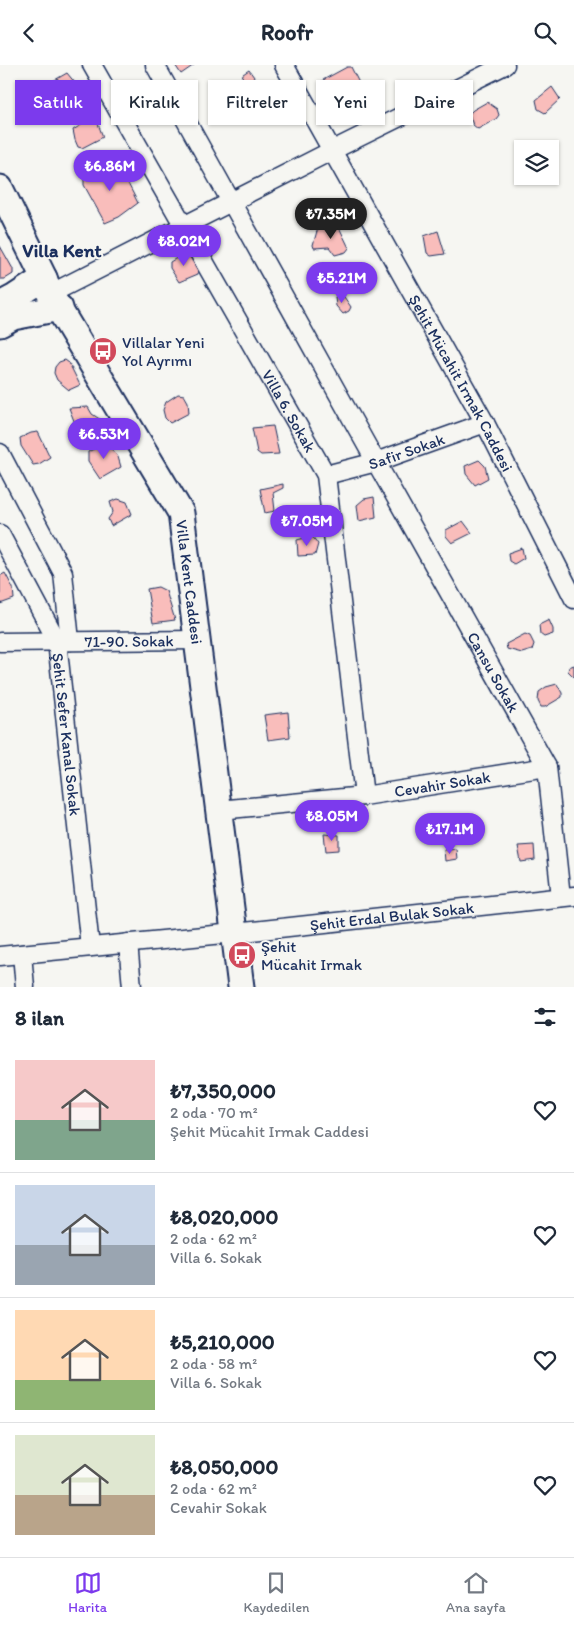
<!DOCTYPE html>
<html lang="tr">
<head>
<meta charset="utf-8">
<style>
  body { margin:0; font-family:Itim,sans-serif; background:#f2f2f3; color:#1f2937; height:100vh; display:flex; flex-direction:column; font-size:19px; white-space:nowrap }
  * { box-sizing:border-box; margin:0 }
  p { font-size:16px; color:#747a83 }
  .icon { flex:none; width:28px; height:28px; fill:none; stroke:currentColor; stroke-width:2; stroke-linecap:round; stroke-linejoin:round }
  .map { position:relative; height:922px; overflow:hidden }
  .panel { display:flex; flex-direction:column; background:#fff; flex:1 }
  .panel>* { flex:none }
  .top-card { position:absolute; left:15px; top:15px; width:545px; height:45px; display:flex; gap:10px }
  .tools { position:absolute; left:514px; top:75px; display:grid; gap:10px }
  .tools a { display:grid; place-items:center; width:45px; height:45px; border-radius:0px; background:#fff; box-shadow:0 1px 4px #0004; font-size:25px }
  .price { position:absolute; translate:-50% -42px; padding:0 11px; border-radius:18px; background:#7c3aed; color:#fff; font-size:16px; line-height:32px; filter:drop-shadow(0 1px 2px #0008) }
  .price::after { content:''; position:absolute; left:50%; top:30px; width:15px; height:11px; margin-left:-8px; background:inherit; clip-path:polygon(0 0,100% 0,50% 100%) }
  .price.on { background:#222; color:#fff }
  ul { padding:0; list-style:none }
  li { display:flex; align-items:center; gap:15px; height:125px; padding:0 15px }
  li+li { border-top:1px solid #e0e1e3 }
  li span { display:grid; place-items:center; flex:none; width:140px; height:100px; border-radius:0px; color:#555 }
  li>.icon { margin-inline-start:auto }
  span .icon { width:60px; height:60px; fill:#fffc; stroke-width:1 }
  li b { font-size:21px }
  h2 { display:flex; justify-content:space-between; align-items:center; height:60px; padding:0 15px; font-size:21px }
  .chip { padding:0 18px; border-radius:0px; background:#fff; box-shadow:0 1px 4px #0004; font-size:18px; line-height:45px }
  .chip.on { background:#7c3aed; color:#fff }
  header { display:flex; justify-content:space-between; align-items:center; height:65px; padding:0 15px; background:#fff; font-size:22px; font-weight:700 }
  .menu { display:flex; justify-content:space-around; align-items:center; height:70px; border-top:1px solid #e0e1e3; background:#fff; font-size:14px; color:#747a83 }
  .menu a { display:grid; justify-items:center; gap:2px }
  .menu .on { color:#7c3aed }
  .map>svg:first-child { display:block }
</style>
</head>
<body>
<header><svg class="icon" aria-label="back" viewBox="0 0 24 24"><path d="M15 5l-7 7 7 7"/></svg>Roofr<svg class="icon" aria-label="search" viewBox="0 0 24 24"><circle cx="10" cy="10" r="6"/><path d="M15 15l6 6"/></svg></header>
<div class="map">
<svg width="574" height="922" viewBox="0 0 574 922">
  <rect width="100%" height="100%" fill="#f6f6f2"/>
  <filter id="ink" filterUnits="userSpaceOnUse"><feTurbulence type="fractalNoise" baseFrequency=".02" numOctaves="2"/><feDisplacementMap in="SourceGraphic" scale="10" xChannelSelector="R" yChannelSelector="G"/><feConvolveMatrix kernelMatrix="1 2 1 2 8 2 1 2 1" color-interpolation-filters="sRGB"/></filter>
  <g filter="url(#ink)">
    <path fill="#f9bdbb" stroke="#1b2f5e" d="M175 0H194L181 9Z
      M347 2H351L360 20 335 36 331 34 324 23 323 15Z
      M249 5 254 12 250 20 252 36 245 38 237 30 243 9Z
      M67 8 76 19 78 28 69 39 55 42 46 40 49 26 46 20Z
      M552 22 560 34 545 48 538 44 536 35Z
      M487 37 497 44 499 50 496 54 478 64 473 60 469 49 473 45Z
      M97 56 103 72 82 83 78 82 75 75 73 65 86 57Z
      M117 97 138 138 119 152 105 158 84 120V111L106 99Z
      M325 161 331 164 339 162 349 183 346 187 335 190 329 182 314 183 313 180 317 166Z
      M438 166 445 189 431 191 427 188 424 171Z
      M0 181 13 204V209L5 214H0Z
      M185 188H189L198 202V209L179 217 170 203V197Z
      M342 229 351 242 349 246 343 249 336 241 335 232Z
      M65 295 69 298 80 320 69 325 57 315 54 308 55 302 59 297Z
      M178 329 184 330 188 337 189 348 170 358 165 353 163 345 166 337Z
      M88 342 92 349 101 355 98 365 86 371 82 370 76 361 69 343Z
      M273 361 279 389 261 390 257 387 252 363Z
      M38 367 50 392 39 399 33 400 21 381 20 373 31 368Z
      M107 377 118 392 121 402 100 414 88 396V387Z
      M479 395 485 401 488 413 475 420 466 409 465 401Z
      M283 419V423L273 428 275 446 265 448 260 424Z
      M374 432 376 452 359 456 357 440 364 434Z
      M118 434 127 437 132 449 111 461 108 454 113 447 110 437Z
      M463 456 472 468 452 478 446 471V465Z
      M312 471 318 479 315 490 298 491 297 475Z
      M522 483 524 493 514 499 509 496 508 488Z
      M5 508 13 523 14 534 0 539V511Z
      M158 522 166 526 175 555 153 558 147 524Z
      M549 555 553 564V569L544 572 540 569 539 560Z
      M525 569 530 571 534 579 532 585 522 588 507 584 506 579Z
      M574 600V612L568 606 569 602Z
      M557 619 562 628V632L545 642H541L538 636 539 627 546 622Z
      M288 647 290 672 268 675 264 650Z
      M454 757 457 773 442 775 440 759Z
      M324 769 339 770V785L326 786Z
      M534 780 535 795 521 797 518 781Z
      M456 784 457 794 445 796 444 785Z"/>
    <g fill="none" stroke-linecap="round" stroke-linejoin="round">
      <defs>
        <g id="street">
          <path id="s1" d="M92 0 326 410 364 731"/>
          <path id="s2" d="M155 0 376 397 547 702 561 832"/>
          <path id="s3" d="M284 0 485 358 574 534"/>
          <path d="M50 229 333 85 505 0"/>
          <path d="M0 388 63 508 70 576"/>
          <path id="s4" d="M326 410 376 397 485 358"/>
          <path id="s5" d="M0 469 57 576 90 882"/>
          <path id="s6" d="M0 577 197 575"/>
          <path id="s7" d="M219 745 364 731 547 702"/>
          <path d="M128 878 132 922"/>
          <path d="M22 889 25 922"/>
          <path id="s8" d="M0 891 234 868 574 831"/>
        </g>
        <g id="secondary">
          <path id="s9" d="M0 123 44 213 50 229 181 448 241 922"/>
          <path d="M0 240 15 232 44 213"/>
          <path d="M0 259 13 252 60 243"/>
        </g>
      </defs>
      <use href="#street" stroke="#1b2f5e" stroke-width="21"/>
      <use href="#secondary" stroke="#1b2f5e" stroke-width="29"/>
      <use href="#street" stroke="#f6f6f2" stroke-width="18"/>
      <use href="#secondary" stroke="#f6f6f2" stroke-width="25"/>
    </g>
  </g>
  <defs>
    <symbol id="bus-disc" viewBox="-11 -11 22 22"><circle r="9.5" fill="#d1495b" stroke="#f6f6f2"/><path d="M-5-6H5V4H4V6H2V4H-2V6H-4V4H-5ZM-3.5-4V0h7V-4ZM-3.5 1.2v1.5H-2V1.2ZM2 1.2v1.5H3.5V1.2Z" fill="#fff"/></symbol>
  </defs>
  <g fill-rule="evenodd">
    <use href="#bus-disc" x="87" y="270" width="32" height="32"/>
    <use href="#bus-disc" x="226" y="874" width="32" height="32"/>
  </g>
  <g text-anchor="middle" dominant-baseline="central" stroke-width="4" stroke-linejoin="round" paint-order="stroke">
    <g font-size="16" fill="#1b2f5e" stroke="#f6f6f2" text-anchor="start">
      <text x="122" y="277">Villalar Yeni<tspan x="122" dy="18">Yol Ayrımı</tspan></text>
      <text x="261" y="881">Şehit<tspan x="261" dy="18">Mücahit Irmak</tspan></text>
    </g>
    <g font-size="16" fill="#1b2f5e" stroke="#f6f6f2">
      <text stroke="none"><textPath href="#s3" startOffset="364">Şehit Mücahit Irmak Caddesi</textPath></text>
      <text stroke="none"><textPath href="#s1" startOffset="398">Villa 6. Sokak</textPath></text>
      <text stroke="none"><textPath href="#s4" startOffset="84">Safir Sokak</textPath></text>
      <text stroke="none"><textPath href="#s9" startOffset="442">Villa Kent Caddesi</textPath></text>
      <text stroke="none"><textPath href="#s6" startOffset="129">71-90. Sokak</textPath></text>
      <text stroke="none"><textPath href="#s2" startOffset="695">Cansu Sokak</textPath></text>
      <text stroke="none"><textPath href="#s5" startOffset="215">Şehit Sefer Kanal Sokak</textPath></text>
      <text stroke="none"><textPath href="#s7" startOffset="225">Cevahir Sokak</textPath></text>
      <text stroke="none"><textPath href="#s8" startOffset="394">Şehit Erdal Bulak Sokak</textPath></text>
    </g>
    <g font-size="19" font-weight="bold" fill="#1b2f5e" stroke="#f6f6f2">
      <text x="62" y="185">Villa Kent</text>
    </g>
  </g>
</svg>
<div class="tools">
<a><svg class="icon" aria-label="layers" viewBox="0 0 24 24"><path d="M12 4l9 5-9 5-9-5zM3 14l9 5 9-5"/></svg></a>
</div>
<b class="price" style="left:110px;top:127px">₺6.86M</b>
<b class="price on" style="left:331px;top:175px">₺7.35M</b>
<b class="price" style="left:184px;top:202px">₺8.02M</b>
<b class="price" style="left:342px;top:239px">₺5.21M</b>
<b class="price" style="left:104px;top:395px">₺6.53M</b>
<b class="price" style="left:307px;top:482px">₺7.05M</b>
<b class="price" style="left:332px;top:777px">₺8.05M</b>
<b class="price" style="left:450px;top:790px">₺17.1M</b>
<div class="top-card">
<a class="chip on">Satılık</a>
<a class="chip">Kiralık</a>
<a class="chip">Filtreler</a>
<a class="chip">Yeni</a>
<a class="chip">Daire</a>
</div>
</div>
<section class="panel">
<h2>8 ilan<svg class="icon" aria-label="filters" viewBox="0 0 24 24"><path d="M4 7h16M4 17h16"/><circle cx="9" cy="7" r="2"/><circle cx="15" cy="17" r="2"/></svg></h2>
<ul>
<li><span style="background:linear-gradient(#f6c9c9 60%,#7fa58c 0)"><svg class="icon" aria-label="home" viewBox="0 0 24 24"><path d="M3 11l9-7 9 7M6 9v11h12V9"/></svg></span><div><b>₺7,350,000</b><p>2 oda · 70 m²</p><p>Şehit Mücahit Irmak Caddesi</p></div><svg class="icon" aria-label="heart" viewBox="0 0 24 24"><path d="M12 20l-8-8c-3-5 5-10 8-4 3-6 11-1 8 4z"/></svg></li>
<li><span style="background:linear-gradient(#c9d6e8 60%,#9aa5b1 0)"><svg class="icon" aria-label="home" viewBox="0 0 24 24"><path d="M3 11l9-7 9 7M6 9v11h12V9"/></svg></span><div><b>₺8,020,000</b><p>2 oda · 62 m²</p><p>Villa 6. Sokak</p></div><svg class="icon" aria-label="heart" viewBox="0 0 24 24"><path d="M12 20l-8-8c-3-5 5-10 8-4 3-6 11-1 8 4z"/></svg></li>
<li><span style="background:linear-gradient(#ffd9b3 70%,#8fb573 0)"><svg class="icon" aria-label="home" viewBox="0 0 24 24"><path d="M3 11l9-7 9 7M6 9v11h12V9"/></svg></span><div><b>₺5,210,000</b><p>2 oda · 58 m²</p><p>Villa 6. Sokak</p></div><svg class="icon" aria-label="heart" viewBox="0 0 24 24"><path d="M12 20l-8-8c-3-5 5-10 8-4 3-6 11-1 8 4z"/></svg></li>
<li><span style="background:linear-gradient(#dfe7d0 60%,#b9a48a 0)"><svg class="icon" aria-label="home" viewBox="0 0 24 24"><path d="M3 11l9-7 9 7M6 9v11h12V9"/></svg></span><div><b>₺8,050,000</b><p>2 oda · 62 m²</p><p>Cevahir Sokak</p></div><svg class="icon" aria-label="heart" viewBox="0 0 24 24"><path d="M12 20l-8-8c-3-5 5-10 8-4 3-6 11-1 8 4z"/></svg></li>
</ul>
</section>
<nav class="menu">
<a class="on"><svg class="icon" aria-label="map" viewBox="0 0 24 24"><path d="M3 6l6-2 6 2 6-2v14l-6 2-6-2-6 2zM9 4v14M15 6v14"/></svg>Harita</a>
<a><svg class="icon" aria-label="saved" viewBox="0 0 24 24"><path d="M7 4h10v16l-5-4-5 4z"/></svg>Kaydedilen</a>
<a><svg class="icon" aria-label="home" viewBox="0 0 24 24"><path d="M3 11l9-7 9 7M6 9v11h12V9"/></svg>Ana sayfa</a>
</nav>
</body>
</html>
